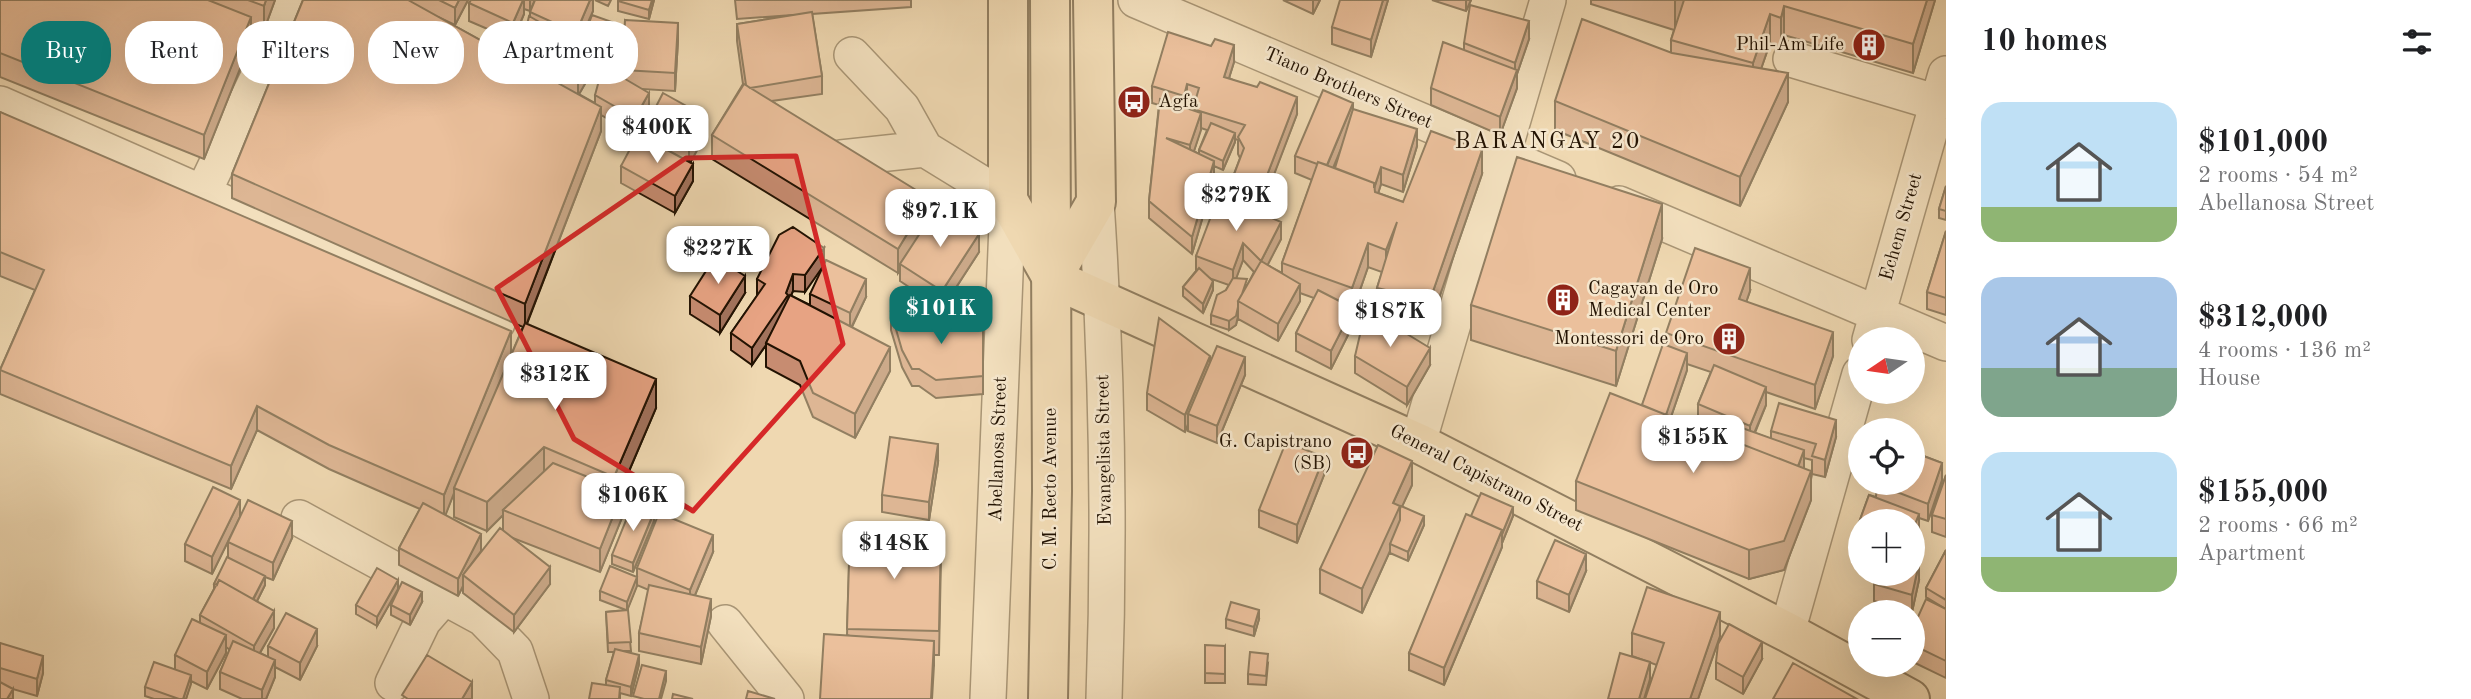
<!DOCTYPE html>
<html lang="en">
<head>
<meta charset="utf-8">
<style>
  body { margin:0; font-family:"Old Standard TT",serif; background:#f2f2f2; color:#202124; height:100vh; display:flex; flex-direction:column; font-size:26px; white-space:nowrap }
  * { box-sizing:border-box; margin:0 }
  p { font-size:23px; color:#757577 }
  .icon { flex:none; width:38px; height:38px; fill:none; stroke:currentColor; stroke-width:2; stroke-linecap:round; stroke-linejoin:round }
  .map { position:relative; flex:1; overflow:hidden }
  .side { display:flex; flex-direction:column; background:#fff; width:525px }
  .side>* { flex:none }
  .hud { position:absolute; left:21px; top:21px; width:665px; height:63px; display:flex; gap:14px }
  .needle { width:46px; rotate:257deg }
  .fabs { position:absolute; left:1848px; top:327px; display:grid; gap:14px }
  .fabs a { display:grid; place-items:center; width:77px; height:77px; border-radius:50%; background:#fff; box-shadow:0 7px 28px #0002; font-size:35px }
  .price { position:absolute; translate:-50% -60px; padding:0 16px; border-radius:14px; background:#fff; color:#222; font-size:23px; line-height:46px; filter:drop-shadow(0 2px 4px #0008) }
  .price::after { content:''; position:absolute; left:50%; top:42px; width:21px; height:16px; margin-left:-10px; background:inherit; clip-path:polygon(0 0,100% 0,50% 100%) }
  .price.current { background:#0f766e; color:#fff }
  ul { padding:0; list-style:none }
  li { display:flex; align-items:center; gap:21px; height:175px; padding:0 35px }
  li span { display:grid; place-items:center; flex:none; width:196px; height:140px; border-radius:21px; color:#555 }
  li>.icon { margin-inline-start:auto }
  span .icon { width:84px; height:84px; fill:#fffc; stroke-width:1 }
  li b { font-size:30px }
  h2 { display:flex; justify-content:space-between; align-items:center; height:84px; padding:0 35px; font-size:30px }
  .pill { padding:0 24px; border-radius:28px; background:#fff; box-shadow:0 7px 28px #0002; font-size:24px; line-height:63px }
  .pill.current { background:#0f766e; color:#fff }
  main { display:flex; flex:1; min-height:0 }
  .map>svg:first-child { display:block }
</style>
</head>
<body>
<main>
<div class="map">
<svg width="1946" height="699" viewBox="0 0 1946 699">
  <rect width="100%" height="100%" fill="#efd8b1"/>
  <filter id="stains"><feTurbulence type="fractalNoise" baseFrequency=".00286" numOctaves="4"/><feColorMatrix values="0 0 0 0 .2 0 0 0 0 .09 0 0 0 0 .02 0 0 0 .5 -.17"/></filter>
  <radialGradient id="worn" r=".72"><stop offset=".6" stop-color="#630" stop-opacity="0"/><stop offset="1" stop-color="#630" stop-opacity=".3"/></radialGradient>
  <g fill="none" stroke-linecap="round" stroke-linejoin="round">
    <defs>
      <path id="minor" d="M1136 0 1558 179
        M852 55 902 108 925 149 1008 200 988 699
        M1791 59 1938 103
        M0 104 497 323
        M841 158 925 149
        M203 193 272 48 288 0
        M1096 202C1107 367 1110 534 1104 699
        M1619 204 1946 343
        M1870 340 1946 74
        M1418 443 1548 0
        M299 518 483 618 515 651 531 699
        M725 623 786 699
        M1787 632 1860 374
        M393 683 423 621 444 597"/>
      <path id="major" d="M1008 0V200L1052 278
        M1052 278 1418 443 1787 632 1910 699
        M1052 278 1096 202 1093 0"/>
      <path id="highway" d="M1048 699 1052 491 1050 0"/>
    </defs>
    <use href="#minor" stroke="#55442e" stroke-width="38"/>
    <use href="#major" stroke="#221202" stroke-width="42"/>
    <use href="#highway" stroke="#221202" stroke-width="42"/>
    <use href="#minor" stroke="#f5e6cc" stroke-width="35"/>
    <use href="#major" stroke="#efd8b1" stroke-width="38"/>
    <use href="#highway" stroke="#efd8b1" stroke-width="38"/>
  </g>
  <path fill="#c78c71" stroke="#221202" stroke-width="2" fill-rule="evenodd" d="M0 0H275L264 30 251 25V41L204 159 0 77Z
    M303 0H468L455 25 438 17 522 63V47L530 17V12L593 0V11L578 44 581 45 612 31 599 69 593 66V70L579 94 595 103V95L623 77 625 20 678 40 675 91 643 89 649 110 635 135 601 115V131L527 324 656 408 621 490 623 515 600 572 513 538 550 584 514 632 463 593V586L458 596 399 565V548L420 509 329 469 257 430 231 489 0 394V370L35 290 0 276V112L511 355 493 397 523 327 232 198V174ZM454 493V517L487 531 503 515V530L481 553 445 515Z
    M471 0H535L530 11 524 9V14L513 40 469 21V3Z
    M595 0H611L608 6Z
    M618 0H654L649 19 618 11Z
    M735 0H911V7L812 14 822 76V94L772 101 929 219 979 252 942 309 900 281V270L898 273 712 159V135L743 84 737 41V24L793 15 737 19Z
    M1283 0H1320L1313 14Z
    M1388 0 1371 57 1332 44V27Z
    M1432 0H1471L1466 11Z
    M1591 0H1935L1913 73 1784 35 1781 47 1770 43 1761 69 1788 102 1740 206 1555 130V101L1671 52V40L1674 30 1591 4Z
    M1529 39 1517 74V88L1500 135 1431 105V88L1464 50V43Z
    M1234 62 1229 78 1297 114 1259 212 1281 239 1267 265 1282 273V263L1312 180 1295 173V156L1353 111 1417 146 1403 192 1381 184 1378 193 1403 202 1482 174 1430 324 1377 312V288L1382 272 1368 267 1353 310V325L1331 369 1296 351V333L1314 298 1300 293V301L1278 341 1238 319V316L1236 325 1229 330 1211 324V315L1229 285 1209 278 1213 290 1203 313 1183 296V287L1196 271V256L1227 198V193L1240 158 1238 154V140L1235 139V142L1223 170 1214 166V178L1192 254 1149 218V201L1159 105 1152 103V86ZM1187 101 1195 104 1193 110 1186 108ZM1201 128 1207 130 1199 150V154L1194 151ZM1341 148 1335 168H1333ZM1243 260 1254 272 1247 286 1236 278Z
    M647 124 706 134 690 162 693 181 675 213 621 183V166L647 138Z
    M1946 186V220L1939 218V209Z
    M1946 231V315L1927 309V292Z
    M1662 239 1616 386 1471 340V305Z
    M824 248 805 292 793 291 791 296 810 305V294L866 297 852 327 890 371 855 438 813 417 800 385 766 367V345L752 365 731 350V333L757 296V279Z
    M1750 291 1746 302 1833 356 1815 409 1766 392V405L1755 433 1771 439V431L1836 437 1825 477 1812 474V460L1804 458V469L1811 500 1784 570 1749 579 1576 510V481L1642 405 1666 345V333ZM1687 364 1711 372 1698 404V421L1728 434 1726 438 1671 417 1687 370Z
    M745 293 720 333 690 314V296Z
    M891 312 983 325V394L936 398 919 386H912L902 367 891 330Z
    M1355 356 1430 365 1407 405 1355 373Z
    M1210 361 1245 375 1217 443 1188 431V424L1185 432 1147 410V393Z
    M1913 452 1942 463V480L1928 521 1919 518V531L1913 547V522H1860V559L1853 556V539L1869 495 1876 497 1877 483H1913Z
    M938 462 929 520 882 512V495Z
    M1324 475 1297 543 1259 527V510Z
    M1946 475V537L1932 532V515Z
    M1412 485 1402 506 1424 525 1408 561 1390 553V551L1362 613 1320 593V569Z
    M1471 516H1513L1502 543V547L1444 685 1409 670V653Z
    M240 517 212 574 185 561V544Z
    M654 521 633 572 612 564V555Z
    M850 531 941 558 939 655H934V665L847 635Z
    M292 538 273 580 265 577V585L257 601 274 628 260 653 268 657V646H317L300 680 275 667V677L266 699H242L220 689V672L230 650 226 647V653L207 689 191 681 186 699H154L145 696V687L175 669V655L200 623V615L214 589V584L228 558V542Z
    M1946 550V678L1913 662V628L1944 608 1926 597V588Z
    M713 552 695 595 711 616 701 664 639 651V633L649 590 637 585 627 610 631 651H624L639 664 631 696 620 693V699L606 685V680L614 652H608L606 612 626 610 600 600V591L637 577V568Z
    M1586 571 1569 612 1537 598V581Z
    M1919 580 1912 612 1874 601V584Z
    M398 589 377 626 356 614V605Z
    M422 602 410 625 391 615V605Z
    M1226 619H1259L1254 636 1226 628Z
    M1632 633 1720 636 1698 699H1645L1657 665 1632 656Z
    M0 643 43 673 37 696 13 689V699H0Z
    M1225 646V683H1205V673Z
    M1762 659 1743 694 1716 679V662Z
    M1268 663 1266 685 1248 684V674Z"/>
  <path fill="#a2725c" stroke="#221202" stroke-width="2" d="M266 0H275L264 30V6Z
    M459 0H468L455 25V8Z
    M523 0H524V14L513 40V23Z
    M530 0H535L530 11Z
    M590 0H593V11L576 50V33Z
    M652 0H654L649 19V10Z
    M1313 0H1320L1313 14Z
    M1383 0H1388L1371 57V40Z
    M1466 0H1471L1466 11Z
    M1676 0H1685L1675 30V1Z
    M1927 0H1935L1913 73V44Z
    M1784 6V35L1781 47V18Z
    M1770 14V43L1753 92V63Z
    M251 17V41L204 159V135Z
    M1529 21V39L1517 74V88L1500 135V117L1515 76V63Z
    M612 22V31L599 69V59Z
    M678 23V40L675 91V73Z
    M1234 45V62L1224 94V77Z
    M593 53V70L578 96V78Z
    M1788 73V102L1740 206V177Z
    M1187 84V101L1184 113V96Z
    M649 93V110L635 135V118Z
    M1297 97V114L1256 222V204Z
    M1353 103V120L1326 185V168Z
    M601 107V131L525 328V304Z
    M1201 113V130L1190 163V145Z
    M706 117V134L689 165V147Z
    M1417 129V146L1403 192V175Z
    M1235 133V142L1223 170V161Z
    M1482 150V174L1430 324V300Z
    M1214 161V178L1192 254V237Z
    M693 164V181L675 213V196Z
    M1381 167V184L1374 207V189Z
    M929 198V222L900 264V270L898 273V249Z
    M1662 204V239L1616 386V351Z
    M1281 222V239L1261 278V261Z
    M1397 222 1386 274V250Z
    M979 234V252L942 309V291Z
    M1243 243V260L1233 287V270Z
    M1368 243V267L1353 310V325L1331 369V351L1352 309V288Z
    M824 248V265L805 292V275Z
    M1750 268V291L1739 323V299Z
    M793 274V291L788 302 766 343V345L752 365V348L786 293Z
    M745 276V293L720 333V315Z
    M866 279V297L850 330V313Z
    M1213 281V290L1203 313V304Z
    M1300 284V301L1278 341V324Z
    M1238 307V316L1236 325 1229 330V321Z
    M511 331V355L456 489 454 488V493L444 519V495Z
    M1833 332V356L1815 409V385Z
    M890 347V371L855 438V414Z
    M1430 348V365L1407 405V387Z
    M1687 353V370L1664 437V420Z
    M1210 356V373L1188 414V424L1185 432V415Z
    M1245 357V375L1217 443V426Z
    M656 379V408L614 506V477Z
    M1766 387V405L1750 443V426Z
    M257 406V430L231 489V466Z
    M1836 420V437L1825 477V460Z
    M938 444V462L929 520V502Z
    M544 447V476L503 510V515L487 531V502Z
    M1804 450V467L1796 490V473Z
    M1324 457V475L1297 543V525Z
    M1412 461V485L1400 511V530L1390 544V551L1362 613V589L1393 503Z
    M1942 463V480L1928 521V504Z
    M1811 471V500L1784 570 1749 579V550Z
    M623 491V515L600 572V549Z
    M240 500V517L212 574V557Z
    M1513 507V516L1502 543V534Z
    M654 512V521L633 572V563Z
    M1919 514V531L1913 547V529Z
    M1424 516V525L1408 561V552Z
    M292 521V538L273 580V563Z
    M1502 530V547L1444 685V668Z
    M481 534V551L463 575V586L458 596V579Z
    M713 535V552L690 607V590Z
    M1586 554V571L1569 612V595Z
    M1919 563V580L1912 612V595Z
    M550 567V584L514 632V615Z
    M265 576V585L252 611V602Z
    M637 577V586L627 611V602Z
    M398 580V589L377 626V617Z
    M422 592V602L410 625V615Z
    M711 599V616L701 664V647Z
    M1259 610V619L1254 636V627Z
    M274 611V628L254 663V646Z
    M1720 612V636L1698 699H1690Z
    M317 629V646L300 680V663Z
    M226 635V653L207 689V672Z
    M934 641V665L932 699H931Z
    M1762 642V659L1743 694V677Z
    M639 655V664L631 696V687Z
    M43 656V673L37 696V679Z
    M275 660V677L266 699H262V690Z
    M1650 662V679L1644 699H1639Z
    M666 671V681L661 699H659Z
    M191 675V684L186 699H183Z
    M472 682V699H462Z
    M13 689V699H7Z"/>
  <path fill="#e7a383" stroke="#221202" stroke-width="2" d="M0 0H208L251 17 204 135 0 53Z
    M248 0H266L264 6Z
    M303 0H408L601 107 525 304 232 174Z
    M439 0H459L455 8Z
    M471 0H523L513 23 469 3Z
    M535 0H590L576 33 530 12Z
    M618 0H652L649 10 618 1Z
    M1340 0H1383L1371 40 1332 27Z
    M1684 0H1927L1913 44 1784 6 1781 18 1770 14 1753 63 1671 40Z
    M1470 5 1529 21 1515 63 1464 43Z
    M812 12 822 76 750 88 746 85 737 24Z
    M592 15 612 22 599 59 593 57V53L581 45Z
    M529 16 593 53 578 78 522 47Z
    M1582 19 1672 53 1788 73 1740 177 1555 101Z
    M625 20 678 23 675 73 623 70Z
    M1168 32 1211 46 1215 39 1234 45 1224 77 1257 87 1260 82 1297 97 1256 204 1227 193 1244 148 1238 137 1245 125 1193 109 1199 88 1187 84 1184 96 1152 86Z
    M1443 42 1517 70 1500 117 1431 88Z
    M603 66 649 93 635 118 595 95Z
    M744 84 929 198 898 249 712 135Z
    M1323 90 1353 103 1327 165 1318 162 1317 164 1295 156Z
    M663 93 706 117 689 147 647 124Z
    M1160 99 1201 113 1190 145 1166 138 1214 161 1192 237 1149 201Z
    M1353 109 1417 129 1403 175 1381 167 1374 188V183L1335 168Z
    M0 112 511 331 444 495 329 445 257 406 231 466 0 370 44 270 0 252Z
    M1211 123 1235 133 1223 161 1199 150Z
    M1431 131 1482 150 1430 300 1377 288 1397 222 1386 250 1368 243 1352 288 1282 263 1318 162 1374 183 1375 192 1403 202Z
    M638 134 693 164 675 196 621 166Z
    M1517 157 1662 204 1616 351 1471 305Z
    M1946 186V211L1939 209Z
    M1219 195 1281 222 1261 261 1243 243 1233 270 1196 256Z
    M937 207 979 234 942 291 900 264Z
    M793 227 824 248 805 275 793 274 786 293 788 295 752 348 731 333 765 284 757 279 779 235Z
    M1946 231V298L1927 292Z
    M1695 248 1750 268 1739 299 1833 332 1815 385 1666 333Z
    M715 257 745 276 720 315 690 296Z
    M826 260 866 279 850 313 810 294Z
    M1261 261 1300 284 1278 324 1238 301Z
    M1199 268 1213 281 1203 304 1183 287Z
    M1233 278 1247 279 1242 294 1238 301V307L1236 316 1229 321 1211 315 1217 295 1226 290Z
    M1318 290 1353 308 1331 351 1296 333Z
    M790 295 890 347 855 414 813 393 800 361 766 343Z
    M1366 309 1430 348 1407 387 1355 356Z
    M891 312 983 325V376L936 380 919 369H912L902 350Z
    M1159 318 1210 356 1185 415 1147 393Z
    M525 323 656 379 614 477 544 447 487 502 454 488Z
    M1663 344 1687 353 1666 415 1642 405Z
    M1217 346 1245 357 1217 426 1188 414Z
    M1714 365 1766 387 1750 426 1698 404Z
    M1610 393 1811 471 1784 541 1749 550 1576 481Z
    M1779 403 1836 420 1825 460 1812 456 1816 444 1771 431Z
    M1731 424 1804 450 1798 466 1726 438Z
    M890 437 938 444 929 502 882 495Z
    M1286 442 1324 457 1297 525 1259 510Z
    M1378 445 1412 461 1393 503 1400 506 1362 589 1320 569Z
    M1913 452 1942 463 1928 504 1876 484 1877 483H1913Z
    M553 463 623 491 600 549 503 510Z
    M1946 475V519L1932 515Z
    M213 487 240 500 212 557 185 544Z
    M1481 493 1513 507 1502 534V530L1471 516Z
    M1869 495 1919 514 1913 529V522H1860V542L1853 539Z
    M248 500 292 521 273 563 228 542Z
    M423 503 481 534 458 579 399 548Z
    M633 503 654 512 633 563 612 555Z
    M1401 506 1424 516 1408 552 1390 544 1400 520V509Z
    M659 513 713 535 690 590 637 568Z
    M1466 514 1502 530 1444 668 1409 653Z
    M500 528 550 567 514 615 463 575Z
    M850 531 941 534 939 631 847 629Z
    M1555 540 1586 554 1569 595 1537 581Z
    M1946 550V600L1926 588Z
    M227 557 265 576 253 599 219 580 217 585 214 584Z
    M1913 561 1919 563 1912 595 1874 584 1876 574H1913Z
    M610 566 637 577 627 602 600 591Z
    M377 568 398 580 377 617 356 605Z
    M219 580 274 611 254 646 200 615Z
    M402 582 422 592 410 615 391 605Z
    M649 585 711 599 701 647 639 633Z
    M1647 587 1720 612 1690 699H1645L1664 643 1632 633Z
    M1926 599 1946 609V661L1913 645V628Z
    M1231 602 1259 610 1254 627 1226 619Z
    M628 610 631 642 608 643 606 612Z
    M286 613 317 629 300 663 268 646Z
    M192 619 226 635 207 672 175 655Z
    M1729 624 1762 642 1743 677 1716 662 1718 644Z
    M824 634 934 641 931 699H820Z
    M233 641 275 660 262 690 220 672Z
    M0 643 43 656 37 679 0 668Z
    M1205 645 1225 646V674L1205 673Z
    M615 649 639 655 631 687 606 680Z
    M1250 652 1268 654 1266 676 1248 674Z
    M1620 653 1650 662 1639 699H1608Z
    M427 655 472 682 462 699H408L402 695Z
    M154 662 191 675 183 699H179L145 687Z
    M1793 663 1857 699H1773Z
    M642 665 666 671 659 699H644L633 696Z
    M0 682 13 689 7 699H0Z
    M592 683 620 687 619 699H589Z
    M748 691 775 699H746Z
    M673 694 693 699H672Z"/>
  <path d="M0 0H1946V699H0ZM796 156 843 344 693 511 574 439 497 288 686 158Z" fill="#efd8b1" fill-opacity=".55" fill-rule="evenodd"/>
  <path fill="none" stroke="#d62828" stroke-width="5" stroke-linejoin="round" d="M796 156 843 344 693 511 574 439 497 288 686 158Z"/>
  <defs>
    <symbol id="building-disc" viewBox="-11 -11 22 22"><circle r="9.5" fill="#8f2418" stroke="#f5e6cc"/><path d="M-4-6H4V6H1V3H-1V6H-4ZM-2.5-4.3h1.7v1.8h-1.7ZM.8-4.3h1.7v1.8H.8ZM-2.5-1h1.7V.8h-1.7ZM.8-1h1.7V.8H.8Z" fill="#fff"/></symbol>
    <symbol id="bus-disc" viewBox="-11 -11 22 22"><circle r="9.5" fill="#8f2418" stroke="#f5e6cc"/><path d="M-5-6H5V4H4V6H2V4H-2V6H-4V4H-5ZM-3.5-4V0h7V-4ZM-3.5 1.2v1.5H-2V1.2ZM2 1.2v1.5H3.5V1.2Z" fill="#fff"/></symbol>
  </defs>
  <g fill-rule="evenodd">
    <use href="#building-disc" x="1850" y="26" width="38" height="38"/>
    <use href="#bus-disc" x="1115" y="83" width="38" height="38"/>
    <use href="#building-disc" x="1544" y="281" width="38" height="38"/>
    <use href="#building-disc" x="1710" y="320" width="38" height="38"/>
    <use href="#bus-disc" x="1338" y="434" width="38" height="38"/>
  </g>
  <g text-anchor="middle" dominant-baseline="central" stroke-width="5" stroke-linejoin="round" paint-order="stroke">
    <g font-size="19" fill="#221202" stroke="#f5e6cc" text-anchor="end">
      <text x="1844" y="45">Phil-Am Life</text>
      <text x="1158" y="102" text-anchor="start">Agfa</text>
      <text x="1588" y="289" text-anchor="start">Cagayan de Oro<tspan x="1588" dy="22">Medical Center</tspan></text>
      <text x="1704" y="339">Montessori de Oro</text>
      <text x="1332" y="442">G. Capistrano<tspan x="1332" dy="22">(SB)</tspan></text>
    </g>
    <g font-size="19" fill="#221202" stroke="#f5e6cc">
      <text transform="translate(1348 89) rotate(23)">Tiano Brothers Street</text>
      <text transform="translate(1902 227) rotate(-74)">Echem Street</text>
      <text transform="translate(999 449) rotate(-88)">Abellanosa Street</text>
      <text transform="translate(1105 450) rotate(-91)">Evangelista Street</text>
      <text transform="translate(1486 479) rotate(27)">General Capistrano Street</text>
      <text transform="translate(1051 489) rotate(-90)">C. M. Recto Avenue</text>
    </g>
    <g font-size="23" letter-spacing="2" fill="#221202" stroke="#f5e6cc">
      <text x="1548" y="141">BARANGAY 20</text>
    </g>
  </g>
  <rect width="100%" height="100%" filter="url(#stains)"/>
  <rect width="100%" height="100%" fill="url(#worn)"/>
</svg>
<div class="fabs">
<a><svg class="needle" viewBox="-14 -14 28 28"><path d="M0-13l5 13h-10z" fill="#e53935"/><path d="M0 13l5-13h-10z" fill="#757577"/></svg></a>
<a><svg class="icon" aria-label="locate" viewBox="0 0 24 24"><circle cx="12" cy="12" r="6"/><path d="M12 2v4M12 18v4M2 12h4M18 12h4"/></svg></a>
<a>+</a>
<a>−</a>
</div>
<b class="price" style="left:657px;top:165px">$400K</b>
<b class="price" style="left:1236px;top:233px">$279K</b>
<b class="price" style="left:940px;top:249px">$97.1K</b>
<b class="price" style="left:718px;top:286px">$227K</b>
<b class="price current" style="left:941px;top:346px">$101K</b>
<b class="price" style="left:1390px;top:349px">$187K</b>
<b class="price" style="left:555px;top:412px">$312K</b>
<b class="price" style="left:1693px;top:475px">$155K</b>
<b class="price" style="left:633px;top:533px">$106K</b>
<b class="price" style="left:894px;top:581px">$148K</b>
<div class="hud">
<a class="pill current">Buy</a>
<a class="pill">Rent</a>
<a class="pill">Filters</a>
<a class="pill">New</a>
<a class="pill">Apartment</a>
</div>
</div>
<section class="side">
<h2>10 homes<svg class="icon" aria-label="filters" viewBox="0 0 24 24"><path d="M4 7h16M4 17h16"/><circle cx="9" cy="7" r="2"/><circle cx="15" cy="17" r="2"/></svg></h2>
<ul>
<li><span style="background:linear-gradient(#bfe0f5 75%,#8fb573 0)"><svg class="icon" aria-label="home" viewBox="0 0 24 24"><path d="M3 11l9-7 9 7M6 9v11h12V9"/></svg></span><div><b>$101,000</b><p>2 rooms · 54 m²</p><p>Abellanosa Street</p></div></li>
<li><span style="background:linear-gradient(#a9c7e8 65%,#7fa58c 0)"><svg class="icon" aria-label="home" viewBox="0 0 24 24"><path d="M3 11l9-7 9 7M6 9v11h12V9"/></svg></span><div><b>$312,000</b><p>4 rooms · 136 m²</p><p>House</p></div></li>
<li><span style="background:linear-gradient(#bfe0f5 75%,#8fb573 0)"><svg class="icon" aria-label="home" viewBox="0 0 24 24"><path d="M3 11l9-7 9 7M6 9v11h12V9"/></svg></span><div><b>$155,000</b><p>2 rooms · 66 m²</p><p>Apartment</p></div></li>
</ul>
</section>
</main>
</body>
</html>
